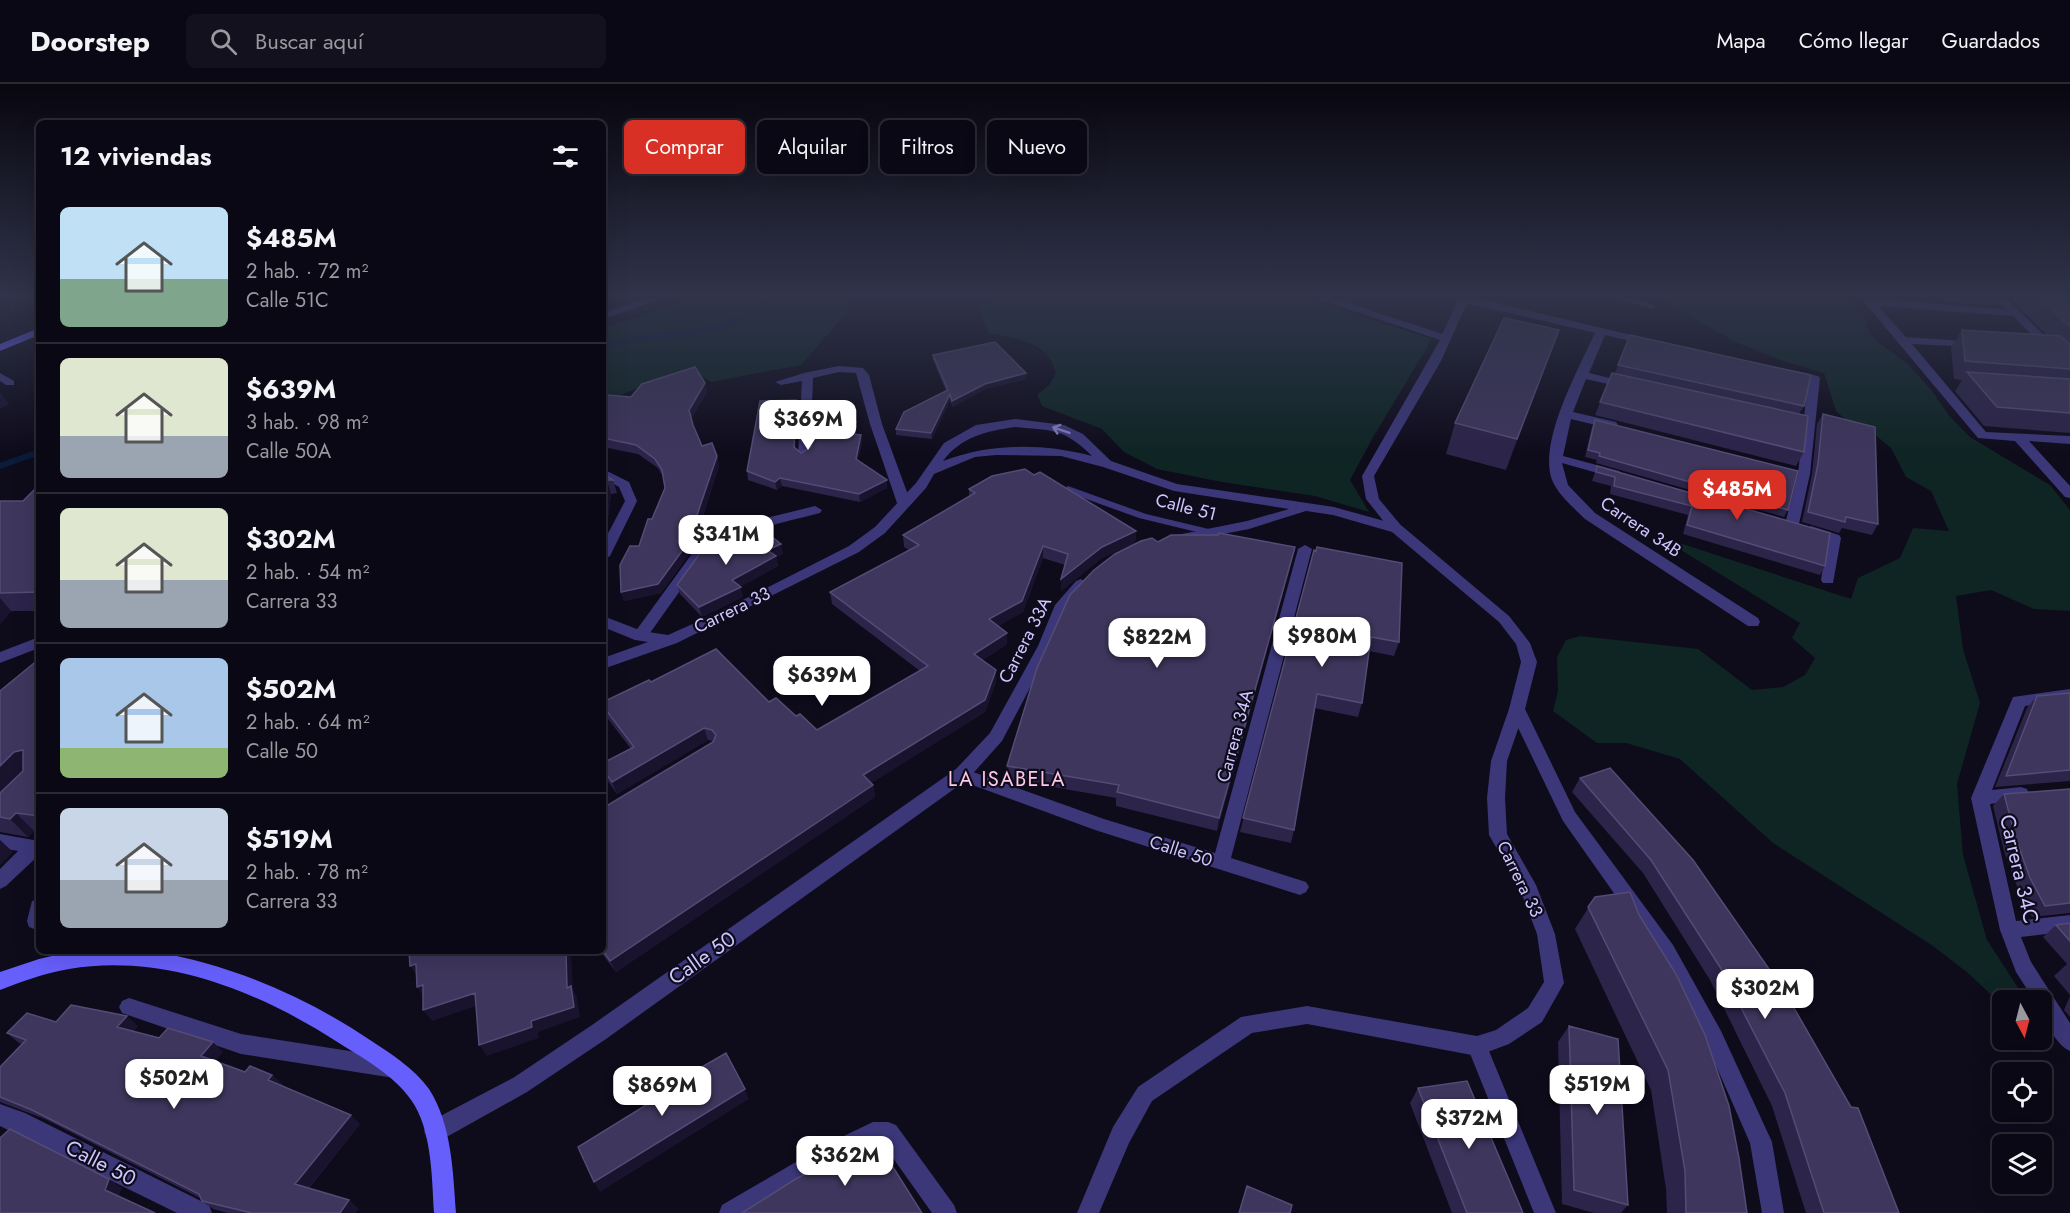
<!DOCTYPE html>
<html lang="es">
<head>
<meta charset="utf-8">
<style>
  body { margin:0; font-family:Jost,sans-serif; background:#13111d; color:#f1f3f6; height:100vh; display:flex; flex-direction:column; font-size:22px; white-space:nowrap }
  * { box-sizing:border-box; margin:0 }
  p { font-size:20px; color:#999aa0 }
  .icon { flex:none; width:33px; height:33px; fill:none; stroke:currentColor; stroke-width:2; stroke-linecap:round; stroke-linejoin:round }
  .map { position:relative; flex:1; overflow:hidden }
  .details { position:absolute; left:36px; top:36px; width:570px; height:834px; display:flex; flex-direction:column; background:#0a0814; border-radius:9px; box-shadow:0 6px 24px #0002,0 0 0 2px #2a2934 }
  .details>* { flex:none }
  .top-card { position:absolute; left:624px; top:36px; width:570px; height:54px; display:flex; gap:12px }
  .needle { width:39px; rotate:173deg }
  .tools { position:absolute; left:1992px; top:906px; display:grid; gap:12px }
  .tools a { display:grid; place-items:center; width:60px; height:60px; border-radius:9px; background:#0a0814; box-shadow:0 6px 24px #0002,0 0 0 2px #2a2934; font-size:30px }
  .price { position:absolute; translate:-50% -51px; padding:0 14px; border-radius:12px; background:#fff; color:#222; font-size:20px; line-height:39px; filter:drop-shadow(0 2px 3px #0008) }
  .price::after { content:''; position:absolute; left:50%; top:36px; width:18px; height:14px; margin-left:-9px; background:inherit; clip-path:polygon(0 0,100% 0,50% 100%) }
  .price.current { background:#d93025; color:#fff }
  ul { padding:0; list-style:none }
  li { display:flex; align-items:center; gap:18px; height:150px; padding:0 24px }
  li+li { border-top:2px solid #2a2934 }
  li span { display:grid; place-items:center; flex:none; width:168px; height:120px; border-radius:9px; color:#555 }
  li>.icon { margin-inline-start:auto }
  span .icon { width:72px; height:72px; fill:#fffc; stroke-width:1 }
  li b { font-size:26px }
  h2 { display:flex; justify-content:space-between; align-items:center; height:72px; padding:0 24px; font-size:26px }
  .chip { padding:0 21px; border-radius:9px; background:#0a0814; box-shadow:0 6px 24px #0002,0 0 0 2px #2a2934; font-size:21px; line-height:54px }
  .chip.current { background:#d93025; color:#fff }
  header { display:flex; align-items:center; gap:36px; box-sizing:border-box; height:84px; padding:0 30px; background:#0a0814; border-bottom:2px solid #2a2934 }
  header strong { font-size:28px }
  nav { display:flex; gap:33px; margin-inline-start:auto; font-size:21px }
  .search { width:420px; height:54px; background:#13111d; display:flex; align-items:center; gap:15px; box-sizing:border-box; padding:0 21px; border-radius:9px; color:#999aa0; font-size:22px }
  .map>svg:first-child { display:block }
</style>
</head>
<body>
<header>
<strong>Doorstep</strong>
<div class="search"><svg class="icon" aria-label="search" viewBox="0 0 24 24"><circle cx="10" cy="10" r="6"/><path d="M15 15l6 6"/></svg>Buscar aquí</div>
<nav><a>Mapa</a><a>Cómo llegar</a><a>Guardados</a></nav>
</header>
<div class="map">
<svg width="2070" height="1129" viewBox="0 0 2070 1129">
  <rect width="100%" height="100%" fill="#0e0b1b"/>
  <path fill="#0e2524" d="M692 213H843L850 225 801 281 711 298 688 284 603 318V244L664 225Z
    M1004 213H1300L1432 255 1372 355 1350 396 1369 428 1315 412 1222 398 1157 385 1124 368 1102 345 1042 322 1037 311 1050 300 1056 289C1048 257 1016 254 988 249L979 224Z
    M1658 213H1848L1866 235 1867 244 1875 256 1909 281 1932 307 1950 333 1970 353 2050 401 2070 426V527L2034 525 1991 506 1956 512 1963 565 1980 619 1957 700 1963 771 1987 856 2026 916H2002V921L1968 889 1933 862 1773 759 1680 675 1626 659H1597L1553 627 1558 607 1557 573 1566 556 1580 552 1698 565 1752 606 1783 603 1805 591 1815 574 1792 554 1800 539 1658 452 1851 515 1858 494 1900 474 1913 444 1949 447 1931 407 1906 393 1891 364 1874 350 1852 341 1836 327 1824 289 1783 277 1735 258Z"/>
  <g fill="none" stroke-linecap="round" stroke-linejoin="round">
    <path stroke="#0b1b3a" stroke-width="6" d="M603 263 618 258 722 244 774 213
      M0 382 39 368"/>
    <path fill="#3b3779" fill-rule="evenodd" d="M1068 402 1146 430 1213 446 1214 448 1209 451 1139 434 1064 407 1063 405Z"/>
    <path fill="#3b3779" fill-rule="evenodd" d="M1313 213H1330L1442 250 1458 217 1451 213H1471L1652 256V260L1648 261 1605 251 1589 289 1630 299 1632 301 1626 304 1586 295 1573 328 1616 338 1618 341 1612 345 1571 335 1563 372 1619 387 1621 390 1615 394 1562 379 1568 401 1595 429 1758 534 1760 538 1758 542H1748L1585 435C1574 424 1558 411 1552 396 1538 358 1578 286 1595 249L1467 219 1441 277 1374 392 1379 415 1404 445 1397 449 1392 448 1366 415 1362 392 1440 256Z
      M1609 213H1629L1657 222 1652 225Z
      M1860 213 2019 227V231L2015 232 1878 222 1906 253 1978 258 1979 260 1974 263 1912 260 1986 348 2070 352V360L2029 357 2070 402V414L2065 413 2015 357 1978 354Z
      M839 282 863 284 869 291 882 340 911 419 909 422 904 423 897 419 870 340 856 289 839 288 813 294 810 371 804 375 798 371 802 297 781 301 775 298 804 289Z
      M1792 286 1818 292 1820 294 1810 390 1799 440 1792 444 1785 440 1798 390 1808 296 1788 291 1786 289Z
      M0 289 14 297V301H6L0 297Z
      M815 422 822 426 820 429C779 440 737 446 704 473L645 556H635L633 552 635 548 694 467C729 439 773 433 815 422Z
      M1811 442 1839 451 1841 454 1833 499H1823L1821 496 1827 456 1806 449 1804 446Z
      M1305 461 1312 465 1231 774 1306 798 1309 803 1306 808 1300 811 1095 746 956 695 954 690 956 685 962 684 1104 735 1215 769 1298 465Z
      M2070 605V617L2025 622 1992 706 2021 703 2027 705 2029 710 2027 715 1990 720 2016 837 2070 831V847L2021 853 2031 878 2070 939V967C2054 960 2042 933 2042 916H2034L2016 888 2000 846 1971 714 2013 613Z
      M1517 619 1523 621 1525 625 1575 728 1673 861 1721 947 1772 1058 1784 1129H1762L1750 1059 1707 961 1659 873 1563 737 1509 625 1511 621Z
      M0 750 39 757V771L6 802 0 805V785L18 767 0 764Z
      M39 815V847L29 843 27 837 32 817Z
      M129 914 241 950 394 974 401 977 404 984 401 991 394 994 241 970 122 929 119 923 122 917Z
      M1477 952 1484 955 1556 1129H1534L1467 962 1470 955Z
      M0 1020 25 1029 209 1121 212 1129H177L0 1042Z
      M873 1038H888L896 1041 954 1121 957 1129H932L883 1060H874L841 1077 752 1129H719L722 1121 825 1061Z"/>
    <path fill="#3b3779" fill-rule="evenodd" d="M650 213H667L603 235V229Z
      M1994 213H2005L2070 277V286L2066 285Z
      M1015 335 1064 341 1083 350 1111 377 1177 400 1334 423 1402 442 1509 532 1530 559 1537 578 1525 625 1507 677 1505 714 1507 750 1536 801 1555 850 1564 899 1542 938 1509 960 1477 972 1307 940 1252 949 1152 1017 1129 1059 1099 1129H1077L1113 1043 1138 1003 1241 933 1307 922 1477 952 1496 946 1528 924 1544 898 1537 850 1519 803 1489 751 1487 714 1491 677 1509 625 1521 578 1516 560 1499 538 1392 448 1333 431 1306 427 1249 445 1177 459 1172 458 1170 455 1172 452 1247 437 1289 425 1174 407 1103 383 1061 372 996 371 975 373 934 390 926 404 885 449 859 468 677 559 603 585V574L648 558 635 556 603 543V532L642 547 668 551 717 529 849 462 875 443 916 399 944 359 976 341ZM1015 343C1054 347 1063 344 1092 372 1042 359 991 359 943 377 961 353 986 347 1015 343Z
      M603 385 629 398 637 417 610 472 603 476V459L625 417 619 403 603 394Z
      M1081 495 1088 500 1068 523 1052 562 1002 657 968 695 606 955 527 1008 443 1055 435 1058 427 1055 424 1047 427 1039 513 994 592 941 956 685 990 649 1038 562 1055 521 1076 497Z
      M39 553V564L0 579V568Z"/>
    <path fill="#675ffc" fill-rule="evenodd" d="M39 244V251L0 267V260Z
      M152 867C231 881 303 911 370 956 391 970 414 984 429 1005 452 1041 453 1088 456 1129H434C432 1095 432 1052 415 1022 399 994 366 976 339 959 260 908 165 869 69 885 45 889 23 897 0 906V888L39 875 69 868Z"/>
  </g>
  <path fill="#2c2449" d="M1937 213H2004L1999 221 1940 217Z
    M2009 213H2070V349L1984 342 1955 307 1962 296 1954 295 1951 264 1962 246 2047 251Z
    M1559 246 1506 386 1446 370 1455 339Z
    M1630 251 1804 322 1799 330 1804 368 1796 382 1595 331 1612 289H1615Z
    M933 271 1026 289V295L985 305 953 323 950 316 932 355 896 351V345L946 307 933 276Z
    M707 308 691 335 693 341 702 362 717 372 719 382 699 444 703 447 705 456 692 466 661 509 624 517 621 508 665 404 663 393 658 384 638 370 603 363V313H631Z
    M797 324 796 364 801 369 857 346 855 350 862 359 858 376 887 396V404L860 418 782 402 777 406 748 396 747 387Z
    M1823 330 1878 440 1872 451 1842 444 1839 449 1802 438 1812 390 1817 340Z
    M1595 336 1788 426 1784 433 1596 379 1597 376 1585 373 1592 343Z
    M1597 382 1830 449 1825 482 1820 491 1683 450 1688 431 1610 410 1611 402 1592 397Z
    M603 390 613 396 617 409 611 410 606 448H603Z
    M1034 391 1136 447 1135 459 1102 474 1061 507 1065 481 1043 474 1023 528 998 542 1007 560 983 576 996 598 985 628 871 699 873 701 875 713 616 888 600 867H603L713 657 708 656 617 710 605 693 603 688V679L631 665 605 631 603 634V613L606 614 607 616 651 598 769 618 796 632 817 646 920 587 832 520 830 508 909 466 904 463 903 451 969 413V405Z
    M39 406V527H11L0 540V417H23Z
    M1158 458 1295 463 1292 476 1217 747 1116 722V714L1007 695V682Z
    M721 462 783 470 776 473 778 482 740 503 743 513 702 533 680 510 677 501Z
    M1314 466 1399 558 1394 572 1369 567 1362 619 1358 633 1314 624 1294 746 1291 759 1240 748Z
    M39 575V748L34 747 28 753 0 748V607Z
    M2070 609V697L1995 703 2027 624 2037 612Z
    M1610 684 1899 1129H1806L1772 1022 1710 896 1643 789 1572 708 1580 694Z
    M2070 705V829L2032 833 2018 805 2004 767 1993 722 2004 710Z
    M1595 813 1747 1129H1667L1666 1105 1651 1006 1575 845Z
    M2070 839V911L2054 892 2067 880 2043 853 2056 841Z
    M2070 912V933L2064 926Z
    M56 938 138 942 133 947 223 968 215 977 245 988 272 991 282 1000 281 1001 360 1040 309 1104 349 1116 358 1125 355 1129H228L213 1125 202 1117 200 1114 45 1035 0 1018V983L22 960 19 959 7 949Z
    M1569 942 1628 1121 1621 1129H1594L1562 1120 1558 958Z
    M1418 1004 1523 1129H1452L1410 1019Z"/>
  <path fill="#19132e" d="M1559 246 1548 275 1506 386 1517 355Z
    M1026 289V295L985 305 953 323 952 317 985 300Z
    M705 299 707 308 691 335 689 326Z
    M0 308 9 320 0 325Z
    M950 310V316L932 355 931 349Z
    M796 316 797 324 796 371 794 363Z
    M856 338 857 346 853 358 852 350Z
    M861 351 862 359 857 383 856 375Z
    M717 372 719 382 697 449 694 440Z
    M780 394 782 402 777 406 775 398Z
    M607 396 611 410 606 448 603 440V421Z
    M887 396V404L860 418 859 410Z
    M703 447 705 456 692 466 661 509 624 517 621 508Z
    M1136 447 1135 459 1102 474 1061 507V495L1102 463Z
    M781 460 783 470 776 473 778 482 735 506 732 496 767 466Z
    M1043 462V474L1023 528 990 547 989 535Z
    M1295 463 1292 476 1217 747 1219 734Z
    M741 503 743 513 702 533 699 523Z
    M0 514 11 527 0 540Z
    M1007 549V560L974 582V570Z
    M996 586V598L985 628 865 703 863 691Z
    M704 644 708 656 617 710 612 698Z
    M23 666 39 683 0 717V682L14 668Z
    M873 701 875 713 616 888 610 877Z
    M16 729 34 747 28 753 10 735Z
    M0 756 13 768 0 781Z
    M566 867H571L573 906 577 913 580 933 538 948 539 954 487 972 479 961 531 937 567 904Z
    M416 880 418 893 410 882Z
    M423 901 425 914 417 903Z
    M475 909 482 920 432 937 423 926Z
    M127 932 138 942 128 952 117 943Z
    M213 958 223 968 211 982 201 972Z
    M272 991 282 1000 278 1005 268 996Z
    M745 1005 749 1015 600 1108 594 1098Z
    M351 1031 360 1040 305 1108 295 1100Z
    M109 1095 122 1104 118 1115 105 1106Z
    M349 1116 358 1125 355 1129H340Z"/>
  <path fill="#3e365c" stroke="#544c76" stroke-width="1.5" d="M2039 213H2070V243Z
    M1504 234 1559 246 1517 355 1455 339Z
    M1962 246 2061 252 2070 261V285L1965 277Z
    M1630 251 1811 291 1804 322 1618 281Z
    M995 258 1026 289 985 300 952 317 950 310 931 349 896 345 904 328 948 306 933 271Z
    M695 283 705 299 689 326 693 341 702 362 712 359 717 372 694 440 703 447 690 456 658 500 621 508 620 481 630 462H639L648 435H652L665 404 662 386 655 375 636 361 603 354V313L606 311 631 313 642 300Z
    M1967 288 2070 295V329L1997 323Z
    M1612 289 1808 332 1804 368 1600 318Z
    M796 316 794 363 801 369 811 363 812 334 856 338 852 350 861 351 856 375 887 396 859 410 780 394 775 398 747 387 760 317Z
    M1823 330 1875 343 1878 440 1846 433 1845 438 1808 428 1818 380Z
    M1595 336 1798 387 1788 426 1599 372 1600 369 1588 366Z
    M1597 382 1830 449 1825 482 1687 441 1692 422 1614 402 1615 393 1596 388Z
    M1025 385 1034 391 1040 388 1136 447 1102 463 1061 495 1068 470 1043 462 1022 517 989 535 1007 549 974 570 996 586 985 616 863 691 873 701 610 877 603 867V724L713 658 716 651 712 646 704 644 612 698 603 685V679L634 663 603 622V618L649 596 651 598 716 565 769 618 776 614 796 632 800 630 817 646 928 582 830 508 919 461 903 451 975 409 969 405 992 392Z
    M603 390 613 396H607L603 421Z
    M34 406H39V508L0 509V417H23Z
    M760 443 781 460 767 466 776 472 732 496 741 503 699 523 677 501 703 465 715 457 721 462Z
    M1219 449 1295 463 1219 734 1117 708 1119 701 1007 682 1037 584 1070 511 1094 486 1115 470 1141 457 1152 454 1158 458 1171 451H1218Z
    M1317 463 1402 479 1399 558 1371 553 1362 619 1317 610 1294 746 1243 734 1314 466 1316 467Z
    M39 575V732L16 729 10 735 0 733V709L23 687V666L14 668 0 682V607Z
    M2070 609V686L2006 692 2037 612Z
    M1610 684 1693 776 1783 905 1851 1023 1858 1024 1899 1129H1824L1785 1009 1720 883 1651 776 1580 694Z
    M2070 705V819L2045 822 2030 794 2016 755 2004 710Z
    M1630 808 1639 831 1676 890 1705 951 1729 1022 1739 1074 1747 1129H1686L1685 1087 1668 986 1588 823 1595 813Z
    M2070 839V857L2056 841Z
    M409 867H566L567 904 571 902 574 923 531 937 532 943 479 961 475 909 423 926V901L417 903 416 880 410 882Z
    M71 921 127 932 117 943 159 954 168 944 213 958 201 972 245 988 250 982 272 991 268 996 351 1031 295 1100 349 1116 340 1129H252L202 1117 199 1110 32 1026 0 1013V983L26 956 7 949 27 929 56 938Z
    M1569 942 1618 955 1628 1121 1574 1106Z
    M726 969 745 1005 594 1098 578 1063 669 1007 667 1003Z
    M1467 997 1523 1129H1467L1418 1004Z
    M10 1045 109 1095 105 1106 155 1129H0V1054Z
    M872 1053H874L922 1129H742L794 1096Z
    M1247 1102 1292 1121 1290 1129H1239Z"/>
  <defs><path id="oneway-shaft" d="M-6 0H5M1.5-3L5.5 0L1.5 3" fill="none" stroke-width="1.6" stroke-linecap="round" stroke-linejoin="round" transform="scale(1.5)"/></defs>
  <use stroke="#847ebc" href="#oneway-shaft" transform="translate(1061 346) rotate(-161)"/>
  <linearGradient id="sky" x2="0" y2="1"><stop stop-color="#08060f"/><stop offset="0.57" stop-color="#30344a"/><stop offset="1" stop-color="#30344a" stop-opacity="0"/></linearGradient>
  <rect width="2070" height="371" fill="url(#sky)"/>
  <g text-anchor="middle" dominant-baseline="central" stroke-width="4.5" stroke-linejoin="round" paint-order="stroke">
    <g font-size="18" fill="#cec6fe" stroke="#0e0b1b">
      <text transform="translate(1186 423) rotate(14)">Calle 51</text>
      <text transform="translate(1641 443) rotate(34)">Carrera 34B</text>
      <text transform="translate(732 526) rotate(-26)">Carrera 33</text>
      <text transform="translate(1025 556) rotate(-63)">Carrera 33A</text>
      <text transform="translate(1235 652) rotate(-75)">Carrera 34A</text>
      <text transform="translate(1181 767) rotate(18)">Calle 50</text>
      <text transform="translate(1520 795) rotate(64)">Carrera 33</text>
    </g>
    <g font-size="20" letter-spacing="1.5" fill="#fec8e9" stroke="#0e0b1b">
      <text x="1007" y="695">LA ISABELA</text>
    </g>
    <g font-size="21" fill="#cec6fe" stroke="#0e0b1b">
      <text transform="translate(2019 785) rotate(77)">Carrera 34C</text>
      <text transform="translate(702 874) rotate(-35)">Calle 50</text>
      <text transform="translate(101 1079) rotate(27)">Calle 50</text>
    </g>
  </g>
</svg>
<div class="tools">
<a><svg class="needle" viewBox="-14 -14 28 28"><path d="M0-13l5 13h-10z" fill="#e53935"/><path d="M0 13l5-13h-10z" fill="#999aa0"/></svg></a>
<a><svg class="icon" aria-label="locate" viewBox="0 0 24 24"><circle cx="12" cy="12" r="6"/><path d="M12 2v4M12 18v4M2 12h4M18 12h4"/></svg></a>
<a><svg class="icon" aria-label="layers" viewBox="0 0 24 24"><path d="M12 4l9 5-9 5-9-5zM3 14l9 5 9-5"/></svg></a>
</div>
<b class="price" style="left:808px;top:367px">$369M</b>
<b class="price current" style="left:1737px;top:437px">$485M</b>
<b class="price" style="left:726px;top:482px">$341M</b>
<b class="price" style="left:1322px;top:584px">$980M</b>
<b class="price" style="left:1157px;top:585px">$822M</b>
<b class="price" style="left:822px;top:623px">$639M</b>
<b class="price" style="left:1765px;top:936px">$302M</b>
<b class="price" style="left:174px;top:1026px">$502M</b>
<b class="price" style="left:1597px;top:1032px">$519M</b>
<b class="price" style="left:662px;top:1033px">$869M</b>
<b class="price" style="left:1469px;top:1066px">$372M</b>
<b class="price" style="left:845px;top:1103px">$362M</b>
<div class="top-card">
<a class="chip current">Comprar</a>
<a class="chip">Alquilar</a>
<a class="chip">Filtros</a>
<a class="chip">Nuevo</a>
</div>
<section class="details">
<h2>12 viviendas<svg class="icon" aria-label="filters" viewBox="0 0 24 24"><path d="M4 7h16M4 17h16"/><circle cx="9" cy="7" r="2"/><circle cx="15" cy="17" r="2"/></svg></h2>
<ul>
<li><span style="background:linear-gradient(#bfe0f5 60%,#7fa58c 0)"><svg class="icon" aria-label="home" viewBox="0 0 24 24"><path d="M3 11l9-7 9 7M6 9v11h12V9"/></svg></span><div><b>$485M</b><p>2 hab. · 72 m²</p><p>Calle 51C</p></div></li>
<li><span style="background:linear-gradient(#dfe7d0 65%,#9aa5b1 0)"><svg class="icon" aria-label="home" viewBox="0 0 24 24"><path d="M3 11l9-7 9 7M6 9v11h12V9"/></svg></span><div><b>$639M</b><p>3 hab. · 98 m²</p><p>Calle 50A</p></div></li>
<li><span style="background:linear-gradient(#dfe7d0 60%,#9aa5b1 0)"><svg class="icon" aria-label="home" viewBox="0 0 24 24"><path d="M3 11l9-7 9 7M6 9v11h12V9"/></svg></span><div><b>$302M</b><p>2 hab. · 54 m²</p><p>Carrera 33</p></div></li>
<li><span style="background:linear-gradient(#a9c7e8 75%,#8fb573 0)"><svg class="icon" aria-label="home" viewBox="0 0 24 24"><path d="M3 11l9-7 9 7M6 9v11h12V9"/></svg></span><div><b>$502M</b><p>2 hab. · 64 m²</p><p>Calle 50</p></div></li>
<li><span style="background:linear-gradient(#c9d6e8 60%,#9aa5b1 0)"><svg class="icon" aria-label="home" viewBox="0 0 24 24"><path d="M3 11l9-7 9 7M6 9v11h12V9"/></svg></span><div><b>$519M</b><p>2 hab. · 78 m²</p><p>Carrera 33</p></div></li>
</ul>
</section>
</div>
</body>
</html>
